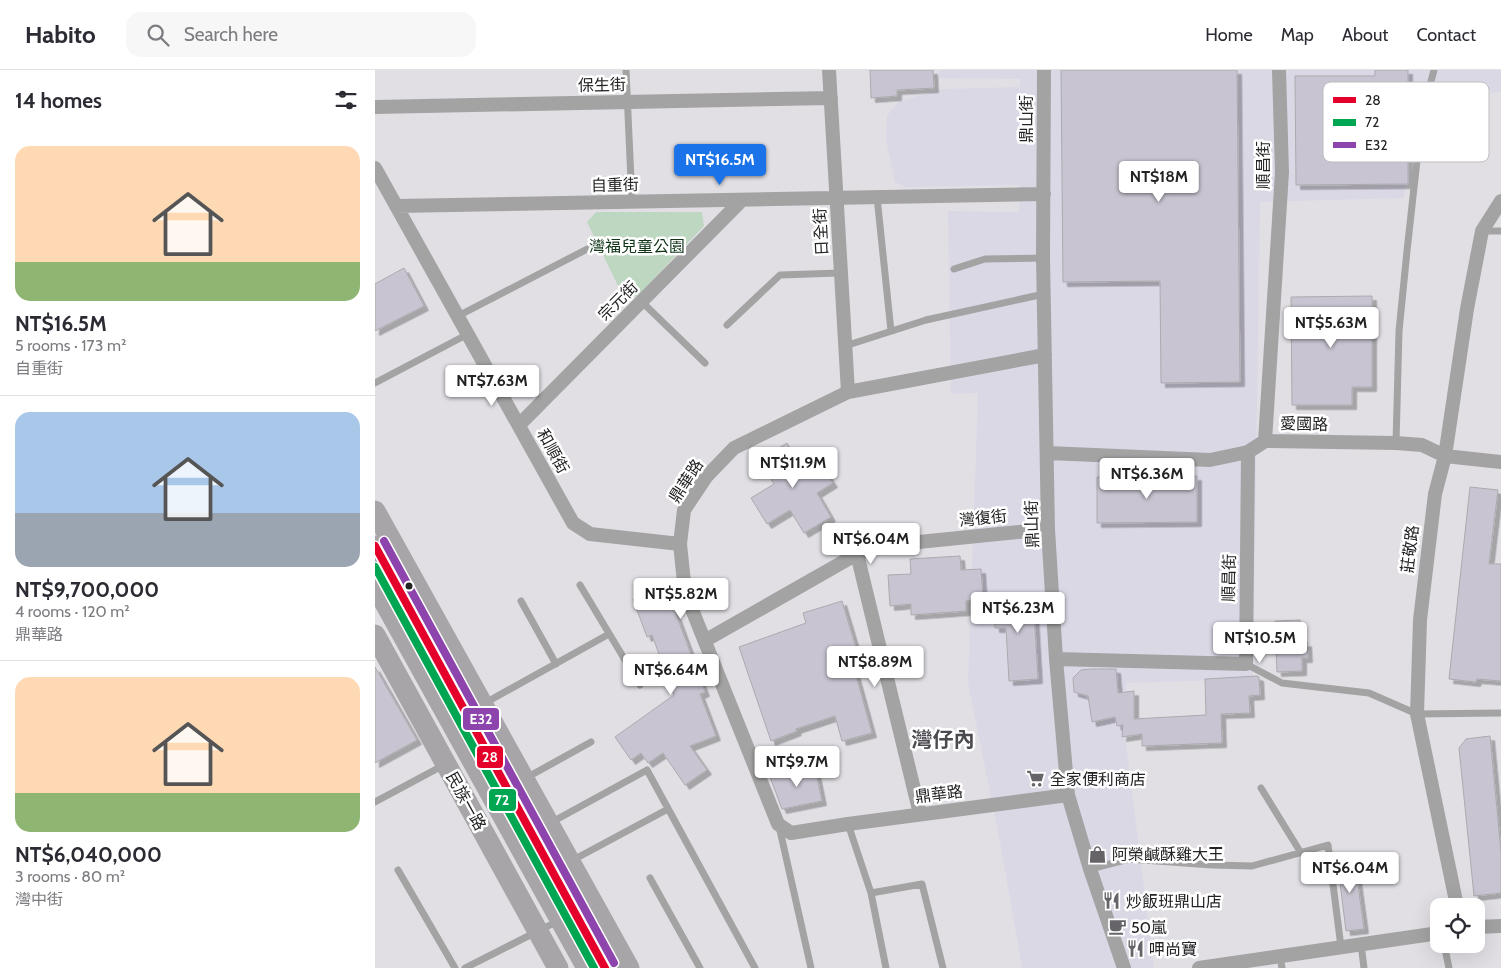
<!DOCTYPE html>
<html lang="en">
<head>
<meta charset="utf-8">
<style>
  body { margin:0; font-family:Cabin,"Noto Sans TC",sans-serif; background:#f7f7f7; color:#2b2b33; height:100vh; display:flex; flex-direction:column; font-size:19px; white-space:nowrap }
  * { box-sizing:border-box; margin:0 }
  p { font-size:16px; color:#7c7c81 }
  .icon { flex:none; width:28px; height:28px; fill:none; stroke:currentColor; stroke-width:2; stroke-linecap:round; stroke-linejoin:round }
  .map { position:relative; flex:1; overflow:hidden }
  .side { display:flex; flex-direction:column; background:#fff; width:375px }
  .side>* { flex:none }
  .controls { position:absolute; left:1055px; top:828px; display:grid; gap:10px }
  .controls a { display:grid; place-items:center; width:55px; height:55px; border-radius:10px; background:#fff; box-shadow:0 5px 20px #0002; font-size:25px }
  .price { position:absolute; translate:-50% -42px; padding:0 11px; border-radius:5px; background:#fff; color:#222; font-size:16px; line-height:32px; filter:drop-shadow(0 1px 2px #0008) }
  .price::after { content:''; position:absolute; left:50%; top:30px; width:15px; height:11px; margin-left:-8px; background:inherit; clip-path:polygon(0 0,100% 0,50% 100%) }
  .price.on { background:#1a73e8; color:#fff }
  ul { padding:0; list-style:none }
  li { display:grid; align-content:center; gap:10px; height:265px; padding:0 15px }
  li+li { border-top:1px solid #e1e1e2 }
  li span { display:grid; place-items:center; height:155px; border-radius:15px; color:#555 }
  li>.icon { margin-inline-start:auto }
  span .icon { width:90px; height:90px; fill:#fffc; stroke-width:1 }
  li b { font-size:21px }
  h2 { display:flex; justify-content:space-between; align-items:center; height:60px; padding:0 15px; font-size:21px }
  header { display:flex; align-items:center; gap:30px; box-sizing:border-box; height:70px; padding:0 25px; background:#fff; border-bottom:1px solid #e1e1e2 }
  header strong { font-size:24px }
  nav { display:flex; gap:28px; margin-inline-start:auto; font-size:18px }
  .search { width:350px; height:45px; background:#f7f7f7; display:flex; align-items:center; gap:12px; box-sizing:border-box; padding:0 18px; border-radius:15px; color:#7c7c81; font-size:19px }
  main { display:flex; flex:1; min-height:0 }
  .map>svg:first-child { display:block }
</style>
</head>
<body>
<header>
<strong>Habito</strong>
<div class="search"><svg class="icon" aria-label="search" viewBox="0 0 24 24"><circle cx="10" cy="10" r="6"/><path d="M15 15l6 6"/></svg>Search here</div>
<nav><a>Home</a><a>Map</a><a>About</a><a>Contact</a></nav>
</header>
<main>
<section class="side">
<h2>14 homes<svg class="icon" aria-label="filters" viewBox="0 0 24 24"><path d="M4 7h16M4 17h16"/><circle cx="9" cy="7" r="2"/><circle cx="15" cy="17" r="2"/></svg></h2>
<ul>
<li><span style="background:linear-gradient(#ffd9b3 75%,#8fb573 0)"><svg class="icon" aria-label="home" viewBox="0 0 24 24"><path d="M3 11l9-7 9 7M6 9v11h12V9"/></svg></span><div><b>NT$16.5M</b><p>5 rooms · 173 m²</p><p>自重街</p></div></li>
<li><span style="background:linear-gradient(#a9c7e8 65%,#9aa5b1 0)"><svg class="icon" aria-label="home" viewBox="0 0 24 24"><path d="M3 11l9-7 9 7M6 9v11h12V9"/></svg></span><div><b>NT$9,700,000</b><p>4 rooms · 120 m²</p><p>鼎華路</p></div></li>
<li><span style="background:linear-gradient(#ffd9b3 75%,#8fb573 0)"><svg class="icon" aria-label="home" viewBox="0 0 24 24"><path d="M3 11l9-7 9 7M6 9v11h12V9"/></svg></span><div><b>NT$6,040,000</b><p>3 rooms · 80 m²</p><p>灣中街</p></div></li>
</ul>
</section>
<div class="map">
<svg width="1126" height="898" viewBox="0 0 1126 898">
  <defs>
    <filter id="shadow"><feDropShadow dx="4.5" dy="4.5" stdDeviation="0" flood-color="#0004"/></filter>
  </defs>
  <rect width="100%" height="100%" fill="#e1dfe4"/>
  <path fill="#dbd8e6" d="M564 0H1126V22L1043 25 1029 128 885 132 878 609 751 613 750 665 779 898H647L625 772 593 613 603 323 576 324 573 141 644 142 645 115 530 117 520 112 511 70 512 46 524 31 568 19 644 17 645 27V9L563 8Z"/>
  <path fill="#bdd7c0" d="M221 142H327L329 156 262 226 249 228 212 152Z"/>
  <path fill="#c8c4d1" stroke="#acaaae" filter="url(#shadow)" d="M495 0H558L559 18 522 20V26L496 28Z
    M686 0H862L865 312 786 313 785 211 688 212Z
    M1000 0H1033V114L921 115 920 6H1000Z
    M29 198 49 236 0 261V214Z
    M997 226V317H977V335H917L916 227Z
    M412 373 426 397 441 387 458 413 442 423 456 447 429 463 415 440 392 454 376 428 399 414 384 390Z
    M822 406V452L722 453V407Z
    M1095 417 1123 420 1114 494H1126V611L1102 609 1101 612 1074 609Z
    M585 486 586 500 606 499 608 529 591 531V541L536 545V534L515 536 513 505 536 504 535 489Z
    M291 517 330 622 325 624 341 666 315 676 332 700 310 715 288 683 273 693 266 683 256 690 240 667 299 625 277 565 272 567 258 529Z
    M658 523 663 609 634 611 631 558H620L618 526Z
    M467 531 484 588 477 591 497 663 467 671 460 646 421 659 422 661 396 671 364 577 431 553 428 543Z
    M925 550 926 573 932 572 933 588H927V601L902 602 900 551Z
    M0 597 42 670 0 693Z
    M716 599H741L743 623 759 621V649L831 645 830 609 882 606 884 607 885 625 874 626 875 643 846 644 847 673 767 676V664L747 667 748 655 742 656 740 647 717 652 713 626 699 622 698 608 706 600Z
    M1115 666 1126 782V823L1099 826 1084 678 1091 669Z
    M440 697 447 731 407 739 395 707Z
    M979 786 989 859 971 861 962 789Z"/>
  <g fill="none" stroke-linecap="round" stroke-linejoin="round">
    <path stroke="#a4a3a3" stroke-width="7" d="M251 0 257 132
      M502 127 516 261
      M1107 161H1126
      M579 199 610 189 668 188
      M267 232 330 293
      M83 246 218 176
      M352 255 405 205 465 203
      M470 276 551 250 669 224
      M0 313 93 264
      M1021 373 1024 261 1032 181 1047 45 1059 0
      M205 515 265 615
      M146 531 181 594
      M871 594 907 613 994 623 1042 644 1126 643
      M110 633 234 564
      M151 708 216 672
      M886 718 926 783
      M0 732 69 695
      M177 752 272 700 380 898
      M473 754 496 823 511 898
      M404 756 436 898
      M198 790 293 739
      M715 799 754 789 837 795 877 796 953 775 966 877
      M23 800 80 898
      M275 808 325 898
      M496 823 547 814 568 898
      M986 874 989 898
      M1069 874 1074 898
      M905 887 907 898
      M90 898 183 851"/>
    <path stroke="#a4a3a3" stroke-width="14" d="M454 0 473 322
      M669 0 668 188 673 459 681 589 693 725 715 799 749 898
      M0 37 456 28
      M0 98 198 453 215 464 305 474
      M21 136 669 124
      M670 285 473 322 359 378 331 407 309 440 305 474 310 522 403 754 416 763 473 754 693 725
      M144 355 367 130
      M890 371 907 102 904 0
      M673 383 835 390 873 382 890 371 1021 373 1047 375 1070 386 1126 392
      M482 484 545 744
      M331 570 482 484 504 476 673 459
      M681 589 871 594 873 382
      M1082 836 1042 644 1045 550 1060 424 1070 386 1092 239 1107 161 1126 131
      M1101 857 1126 856
      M824 898 1064 863"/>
    <path stroke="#a7a5a8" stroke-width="21" d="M0 441 254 898
      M0 476 230 898
      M0 515 212 898
      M0 565 183 898"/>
    <defs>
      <path id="bus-1" d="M0 476 230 898"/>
      <path id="bus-2" d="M0 497 219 898"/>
      <path id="bus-3" d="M9 471 239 893"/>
    </defs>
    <use href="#bus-1" stroke="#fff" stroke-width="11"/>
    <use href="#bus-2" stroke="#fff" stroke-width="11"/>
    <use href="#bus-3" stroke="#fff" stroke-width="11"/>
    <use href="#bus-1" stroke="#e4002b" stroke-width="8"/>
    <use href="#bus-2" stroke="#00a651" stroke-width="8"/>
    <use href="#bus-3" stroke="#8e44ad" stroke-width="8"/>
  </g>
  <defs>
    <symbol id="supermarket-bare" viewBox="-9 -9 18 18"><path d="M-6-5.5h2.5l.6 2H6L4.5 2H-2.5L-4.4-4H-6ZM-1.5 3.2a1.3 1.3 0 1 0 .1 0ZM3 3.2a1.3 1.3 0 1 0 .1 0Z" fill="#666468" stroke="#fff" stroke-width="2.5" paint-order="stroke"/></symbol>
    <symbol id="shop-bare" viewBox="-9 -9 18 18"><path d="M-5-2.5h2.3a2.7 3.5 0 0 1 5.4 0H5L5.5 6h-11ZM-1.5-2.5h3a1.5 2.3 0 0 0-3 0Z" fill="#666468" stroke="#fff" stroke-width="2.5" paint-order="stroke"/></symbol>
    <symbol id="restaurant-bare" viewBox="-9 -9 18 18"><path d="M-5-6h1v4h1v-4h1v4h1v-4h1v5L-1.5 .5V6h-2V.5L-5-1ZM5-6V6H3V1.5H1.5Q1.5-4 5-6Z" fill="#666468" stroke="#fff" stroke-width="2.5" paint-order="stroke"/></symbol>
    <symbol id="cafe-bare" viewBox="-9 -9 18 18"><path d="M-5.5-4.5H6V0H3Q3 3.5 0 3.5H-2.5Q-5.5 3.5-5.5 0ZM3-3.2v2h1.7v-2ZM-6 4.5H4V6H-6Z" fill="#666468" stroke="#fff" stroke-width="2.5" paint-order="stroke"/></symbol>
  </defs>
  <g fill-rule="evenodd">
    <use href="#supermarket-bare" x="648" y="696" width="25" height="25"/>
    <use href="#shop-bare" x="710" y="772" width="25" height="25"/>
    <use href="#restaurant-bare" x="724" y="818" width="25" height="25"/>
    <use href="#cafe-bare" x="730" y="844" width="25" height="25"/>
    <use href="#restaurant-bare" x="748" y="866" width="25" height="25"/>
  </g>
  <circle fill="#232225" stroke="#fff" stroke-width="2" cx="34" cy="516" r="4.5"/>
  <g text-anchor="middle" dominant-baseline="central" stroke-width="5" stroke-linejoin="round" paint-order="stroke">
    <g font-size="16" fill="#232225" stroke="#fff">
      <text transform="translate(227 15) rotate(-1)">保生街</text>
      <text transform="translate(651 49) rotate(-90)">鼎山街</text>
      <text transform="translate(888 95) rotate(-90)">順昌街</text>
      <text transform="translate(240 115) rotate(-1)">自重街</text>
      <text transform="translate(446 162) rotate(-93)">日全街</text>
      <text transform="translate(243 231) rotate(-45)">宗元街</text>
      <text transform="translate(929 354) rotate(1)">愛國路</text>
      <text transform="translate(178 381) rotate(61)">和順街</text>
      <text transform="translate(311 411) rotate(-57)">鼎華路</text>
      <text transform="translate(608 448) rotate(-6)">灣復街</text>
      <text transform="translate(657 454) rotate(-92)">鼎山街</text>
      <text transform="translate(1035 479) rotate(-83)">莊敬路</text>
      <text transform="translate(854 508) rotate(-89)">順昌街</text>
      <text transform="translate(564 724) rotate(-7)">鼎華路</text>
      <text transform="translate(91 731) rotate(61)">民族一路</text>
    </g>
    <g font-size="16" fill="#103517" stroke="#fff">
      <text x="262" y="176">灣福兒童公園</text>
    </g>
    <g font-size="16" fill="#232225" stroke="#fff" text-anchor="start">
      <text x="675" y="709">全家便利商店</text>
      <text x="737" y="784">阿榮鹹酥雞大王</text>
      <text x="751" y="831">炒飯班鼎山店</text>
      <text x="756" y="857">50嵐</text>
      <text x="774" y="879">呷尚寶</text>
    </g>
    <g font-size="21" font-weight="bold" fill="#4c4950" stroke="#fff">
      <text x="568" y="669">灣仔內</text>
    </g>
  </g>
  <rect x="948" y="12" width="166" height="80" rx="8" fill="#fff" stroke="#bdbdbe" stroke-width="1"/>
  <rect x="958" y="27" width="23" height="6" fill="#e4002b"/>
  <rect x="958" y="49" width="23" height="7" fill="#00a651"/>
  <rect x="958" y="72" width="23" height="6" fill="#8e44ad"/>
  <g font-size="14" fill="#232225">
    <text x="990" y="35">28</text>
    <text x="990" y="57">72</text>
    <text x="990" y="80">E32</text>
  </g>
  <g stroke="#fff" stroke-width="2">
    <rect x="87" y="637" width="38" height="24" rx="5" fill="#8e44ad"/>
    <rect x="101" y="675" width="28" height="24" rx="5" fill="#e4002b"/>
    <rect x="113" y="718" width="29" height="24" rx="5" fill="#00a651"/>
  </g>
  <g font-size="14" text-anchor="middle" font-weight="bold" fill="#fff">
    <text x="106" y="654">E32</text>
    <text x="115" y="692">28</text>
    <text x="127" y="735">72</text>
  </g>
</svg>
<div class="controls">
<a><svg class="icon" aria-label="locate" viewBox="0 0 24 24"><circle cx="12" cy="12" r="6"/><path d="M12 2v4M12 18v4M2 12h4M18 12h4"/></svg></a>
</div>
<b class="price on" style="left:345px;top:116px">NT$16.5M</b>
<b class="price" style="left:784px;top:133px">NT$18M</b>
<b class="price" style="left:956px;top:279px">NT$5.63M</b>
<b class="price" style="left:117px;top:337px">NT$7.63M</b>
<b class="price" style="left:418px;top:419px">NT$11.9M</b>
<b class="price" style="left:772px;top:430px">NT$6.36M</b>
<b class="price" style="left:496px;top:495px">NT$6.04M</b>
<b class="price" style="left:306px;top:550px">NT$5.82M</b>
<b class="price" style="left:643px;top:564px">NT$6.23M</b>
<b class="price" style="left:885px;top:594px">NT$10.5M</b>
<b class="price" style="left:500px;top:618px">NT$8.89M</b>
<b class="price" style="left:296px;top:626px">NT$6.64M</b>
<b class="price" style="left:422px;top:718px">NT$9.7M</b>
<b class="price" style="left:975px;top:824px">NT$6.04M</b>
</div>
</main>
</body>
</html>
